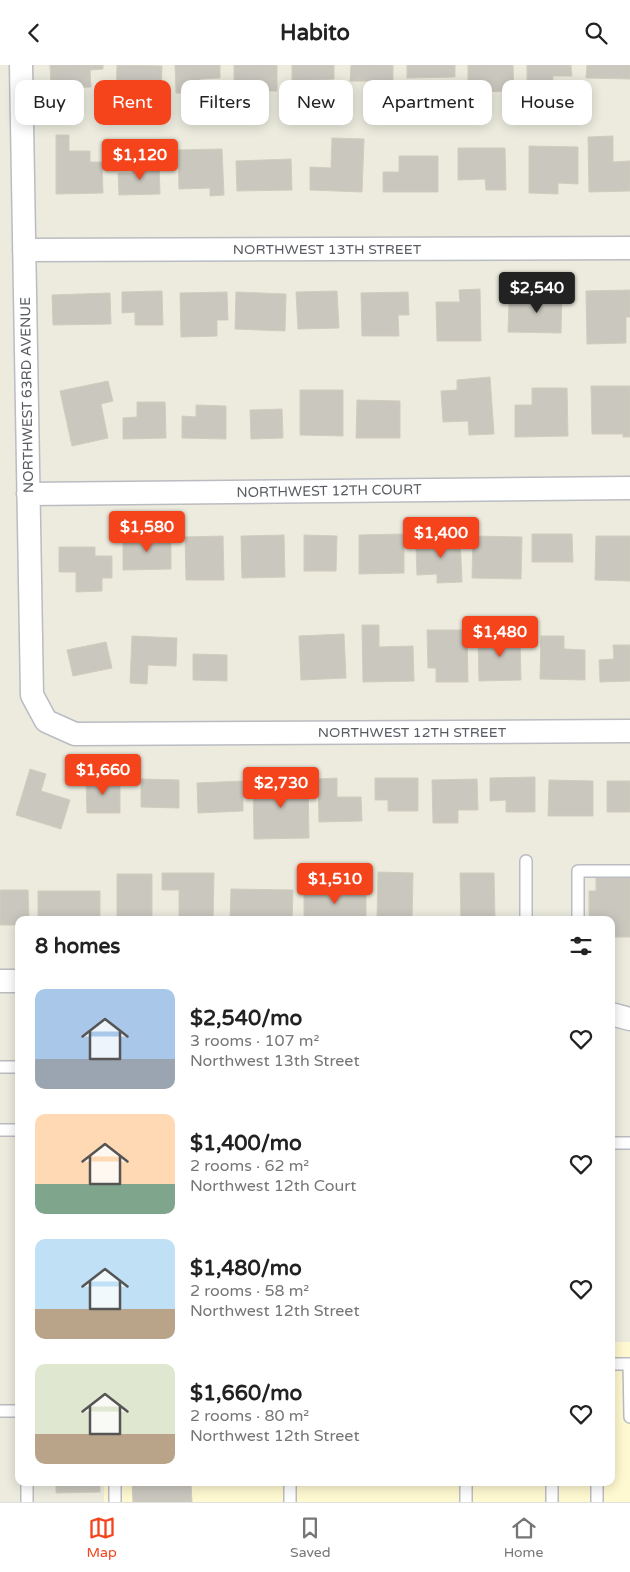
<!DOCTYPE html>
<html lang="en">
<head>
<meta charset="utf-8">
<style>
  body { margin:0; font-family:"Varela Round",sans-serif; background:#f2f2f2; color:#222; height:100vh; display:flex; flex-direction:column; font-size:19px; white-space:nowrap }
  * { box-sizing:border-box; margin:0 }
  p { font-size:16px; color:#767676 }
  .icon { flex:none; width:28px; height:28px; fill:none; stroke:currentColor; stroke-width:2; stroke-linecap:round; stroke-linejoin:round }
  .map { position:relative; flex:1; overflow:hidden }
  .side { position:absolute; left:15px; top:851px; width:600px; height:570px; display:flex; flex-direction:column; background:#fff; border-radius:10px; box-shadow:0 2px 12px #0003 }
  .side>* { flex:none }
  .hud { position:absolute; left:15px; top:15px; width:600px; height:45px; display:flex; gap:10px }
  .price { position:absolute; translate:-50% -42px; padding:0 11px; border-radius:5px; background:#f5431c; color:#fff; font-size:16px; line-height:32px; filter:drop-shadow(0 1px 2px #0008) }
  .price::after { content:''; position:absolute; left:50%; top:30px; width:15px; height:11px; margin-left:-8px; background:inherit; clip-path:polygon(0 0,100% 0,50% 100%) }
  .price.current { background:#222; color:#fff }
  ul { padding:0; list-style:none }
  li { display:flex; align-items:center; gap:15px; height:125px; padding:0 20px }
  li span { display:grid; place-items:center; flex:none; width:140px; height:100px; border-radius:10px; color:#555 }
  li>.icon { margin-inline-start:auto }
  span .icon { width:60px; height:60px; fill:#fffc; stroke-width:1 }
  li b { font-size:21px }
  h2 { display:flex; justify-content:space-between; align-items:center; height:60px; padding:0 20px; font-size:21px }
  .tag { padding:0 18px; border-radius:10px; background:#fff; box-shadow:0 2px 12px #0003; font-size:18px; line-height:45px }
  .tag.current { background:#f5431c; color:#fff }
  header { display:flex; justify-content:space-between; align-items:center; height:65px; padding:0 20px; background:#fff; font-size:22px; font-weight:700 }
  .tabs { display:flex; justify-content:space-around; align-items:center; height:70px; border-top:1px solid #e0e0e0; background:#fff; font-size:14px; color:#767676 }
  .tabs a { display:grid; justify-items:center; gap:2px }
  .tabs .current { color:#f5431c }
  .map>svg:first-child { display:block }
</style>
</head>
<body>
<header><svg class="icon" aria-label="back" viewBox="0 0 24 24"><path d="M15 5l-7 7 7 7"/></svg>Habito<svg class="icon" aria-label="search" viewBox="0 0 24 24"><circle cx="10" cy="10" r="6"/><path d="M15 15l6 6"/></svg></header>
<div class="map">
<svg width="630" height="1437" viewBox="0 0 630 1437">
  <rect width="100%" height="100%" fill="#ecebde"/>
  <path fill="#fff9d1" d="M611 1277H630V1437H104V1418H611Z"/>
  <path fill="#c9c7be" stroke="#d1cdbd" d="M50 0H103V4L90 5 91 22 51 23Z
    M117 0 162 1 161 29H142V37L116 36Z
    M175 0H220V13L200 14 201 28H176Z
    M234 0H277V26H234Z
    M292 0H334V14L292 16Z
    M351 0H393V16H350Z
    M407 0H455V12L407 13Z
    M468 0H513L514 26 468 27Z
    M527 0H571L572 11H553V23H527Z
    M587 0H630V14L586 13Z
    M56 70H69V86H90V97H102L103 128 56 129Z
    M613 71V97L630 96V126L589 127 588 72Z
    M332 73 364 74 362 127 310 125V102L331 103Z
    M529 81 578 82V119L558 118V129L529 128Z
    M458 83H505L506 125H486L485 114 458 115Z
    M222 84 224 130 210 131V123L179 124 178 85Z
    M399 91H438V127H383V107H399Z
    M291 94 292 125 237 126 236 96Z
    M159 99 160 129 119 130 118 108H132V100Z
    M480 224 481 276H437L436 237H460L459 225Z
    M538 225H562L561 268 508 267 509 237 537 238Z
    M630 225V252H626V278L587 279 586 226Z
    M162 226 163 260H135V247L122 248V227Z
    M337 226 339 263 298 264 296 227Z
    M227 227 228 255H217V271L181 272 180 228Z
    M236 227 286 229 285 266 235 264Z
    M408 227 409 250H398L399 271H362L361 228Z
    M110 228 111 259 53 260 52 230Z
    M490 312 494 369 469 370 468 356 443 357 441 326 457 325V315Z
    M108 316 113 336 101 339 108 373 72 381 60 326Z
    M591 321H630V372H623V369H592Z
    M532 323H567L568 371 515 372V340H532Z
    M300 325H343V371L300 370Z
    M357 335 400 336V373H356Z
    M137 337H165L166 373 123 374V353L137 352Z
    M196 340 226 341V374L182 373V351L196 352Z
    M282 344 283 373 251 374 250 345Z
    M404 469V508L359 509V470Z
    M532 469H572L573 497H532Z
    M171 470V504L123 505V471Z
    M284 470 285 512 242 513 241 471Z
    M304 470 337 471 336 506H304Z
    M460 470 462 517 437 518V509L417 510 416 481 436 480V471Z
    M223 471 224 515H186L185 472Z
    M473 471 522 472 521 514 472 513Z
    M596 471H630V516L595 515Z
    M59 482H95V491H112V513H102V526L76 527V507H59Z
    M362 560H379V582L413 581 414 616 363 617Z
    M427 565H467L468 617H436V603H428Z
    M344 569 346 613 301 615 299 571Z
    M520 570 521 615 479 616 478 571Z
    M132 571 177 573 176 601 148 600 147 619 130 618Z
    M541 571H564V584L585 585V615L540 614Z
    M106 577 112 603 73 611 67 585Z
    M613 580H630V616L600 617 599 595 614 594Z
    M193 589 227 590V616L193 615Z
    M30 704 46 709 41 726 70 735 61 764 16 750Z
    M535 712V747H506V735L490 736V713Z
    M308 713 309 773 254 774 253 714Z
    M337 713V732H361L362 756 319 757 318 714Z
    M375 713H418V746H388V735H375Z
    M141 714 179 715V743L141 742Z
    M477 714 478 745H458V758H433L432 715Z
    M86 715H120V748H87Z
    M549 715 593 716V751H548Z
    M243 716V746L198 748 197 718Z
    M607 716H630V747H607Z
    M378 807 413 808 412 855H377Z
    M162 808H214L213 855H179V825H162Z
    M460 808H494L495 855H461Z
    M117 809H152V855H117Z
    M630 811V872H611V855H589V826H596V812Z
    M231 824 293 825 292 855H230Z
    M304 824 366 825V855H304Z
    M0 825H28L29 855H19V860H0Z
    M38 826H100V855H38Z
    M56 1418H100V1427L56 1428Z
    M132 1418H191L192 1437H133Z"/>
  <g fill="none" stroke-linecap="round" stroke-linejoin="round">
    <defs>
      <path id="service" d="M526 796V855
        M578 855V806H630
        M0 1002H19
        M0 1065H19
        M611 1078H630
        M611 1299H630
        M629 1299 630 1352
        M0 1346H19
        M27 1418V1437
        M115 1418V1437
        M290 1418V1437
        M552 1418V1437
        M597 1418V1437
        M466 1437V1418"/>
      <path id="minor" d="M21 0 32 630 46 656 75 669 630 666
        M24 185 630 183
        M28 429 630 423
        M0 916H19
        M611 949 630 954"/>
    </defs>
    <use href="#service" stroke="#babcc2" stroke-width="14"/>
    <use href="#minor" stroke="#babcc2" stroke-width="25"/>
    <use href="#service" stroke="#fff" stroke-width="11"/>
    <use href="#minor" stroke="#fff" stroke-width="22"/>
  </g>
  <g text-anchor="middle" dominant-baseline="central" stroke-width="4.5" stroke-linejoin="round" paint-order="stroke">
    <g font-size="14" fill="#585b61" stroke="#fff">
      <text x="327" y="184">NORTHWEST 13TH STREET</text>
      <text transform="translate(27 330) rotate(-91)">NORTHWEST 63RD AVENUE</text>
      <text transform="translate(329 426) rotate(-1)">NORTHWEST 12TH COURT</text>
      <text x="412" y="667">NORTHWEST 12TH STREET</text>
    </g>
  </g>
</svg>
<b class="price" style="left:140px;top:116px">$1,120</b>
<b class="price current" style="left:537px;top:249px">$2,540</b>
<b class="price" style="left:147px;top:488px">$1,580</b>
<b class="price" style="left:441px;top:494px">$1,400</b>
<b class="price" style="left:500px;top:593px">$1,480</b>
<b class="price" style="left:103px;top:731px">$1,660</b>
<b class="price" style="left:281px;top:744px">$2,730</b>
<b class="price" style="left:335px;top:840px">$1,510</b>
<div class="hud">
<a class="tag">Buy</a>
<a class="tag current">Rent</a>
<a class="tag">Filters</a>
<a class="tag">New</a>
<a class="tag">Apartment</a>
<a class="tag">House</a>
</div>
<section class="side">
<h2>8 homes<svg class="icon" aria-label="filters" viewBox="0 0 24 24"><path d="M4 7h16M4 17h16"/><circle cx="9" cy="7" r="2"/><circle cx="15" cy="17" r="2"/></svg></h2>
<ul>
<li><span style="background:linear-gradient(#a9c7e8 70%,#9aa5b1 0)"><svg class="icon" aria-label="home" viewBox="0 0 24 24"><path d="M3 11l9-7 9 7M6 9v11h12V9"/></svg></span><div><b>$2,540/mo</b><p>3 rooms · 107 m²</p><p>Northwest 13th Street</p></div><svg class="icon" aria-label="heart" viewBox="0 0 24 24"><path d="M12 20l-8-8c-3-5 5-10 8-4 3-6 11-1 8 4z"/></svg></li>
<li><span style="background:linear-gradient(#ffd9b3 70%,#7fa58c 0)"><svg class="icon" aria-label="home" viewBox="0 0 24 24"><path d="M3 11l9-7 9 7M6 9v11h12V9"/></svg></span><div><b>$1,400/mo</b><p>2 rooms · 62 m²</p><p>Northwest 12th Court</p></div><svg class="icon" aria-label="heart" viewBox="0 0 24 24"><path d="M12 20l-8-8c-3-5 5-10 8-4 3-6 11-1 8 4z"/></svg></li>
<li><span style="background:linear-gradient(#bfe0f5 70%,#b9a48a 0)"><svg class="icon" aria-label="home" viewBox="0 0 24 24"><path d="M3 11l9-7 9 7M6 9v11h12V9"/></svg></span><div><b>$1,480/mo</b><p>2 rooms · 58 m²</p><p>Northwest 12th Street</p></div><svg class="icon" aria-label="heart" viewBox="0 0 24 24"><path d="M12 20l-8-8c-3-5 5-10 8-4 3-6 11-1 8 4z"/></svg></li>
<li><span style="background:linear-gradient(#dfe7d0 70%,#b9a48a 0)"><svg class="icon" aria-label="home" viewBox="0 0 24 24"><path d="M3 11l9-7 9 7M6 9v11h12V9"/></svg></span><div><b>$1,660/mo</b><p>2 rooms · 80 m²</p><p>Northwest 12th Street</p></div><svg class="icon" aria-label="heart" viewBox="0 0 24 24"><path d="M12 20l-8-8c-3-5 5-10 8-4 3-6 11-1 8 4z"/></svg></li>
</ul>
</section>
</div>
<nav class="tabs">
<a class="current"><svg class="icon" aria-label="map" viewBox="0 0 24 24"><path d="M3 6l6-2 6 2 6-2v14l-6 2-6-2-6 2zM9 4v14M15 6v14"/></svg>Map</a>
<a><svg class="icon" aria-label="saved" viewBox="0 0 24 24"><path d="M7 4h10v16l-5-4-5 4z"/></svg>Saved</a>
<a><svg class="icon" aria-label="home" viewBox="0 0 24 24"><path d="M3 11l9-7 9 7M6 9v11h12V9"/></svg>Home</a>
</nav>
</body>
</html>
